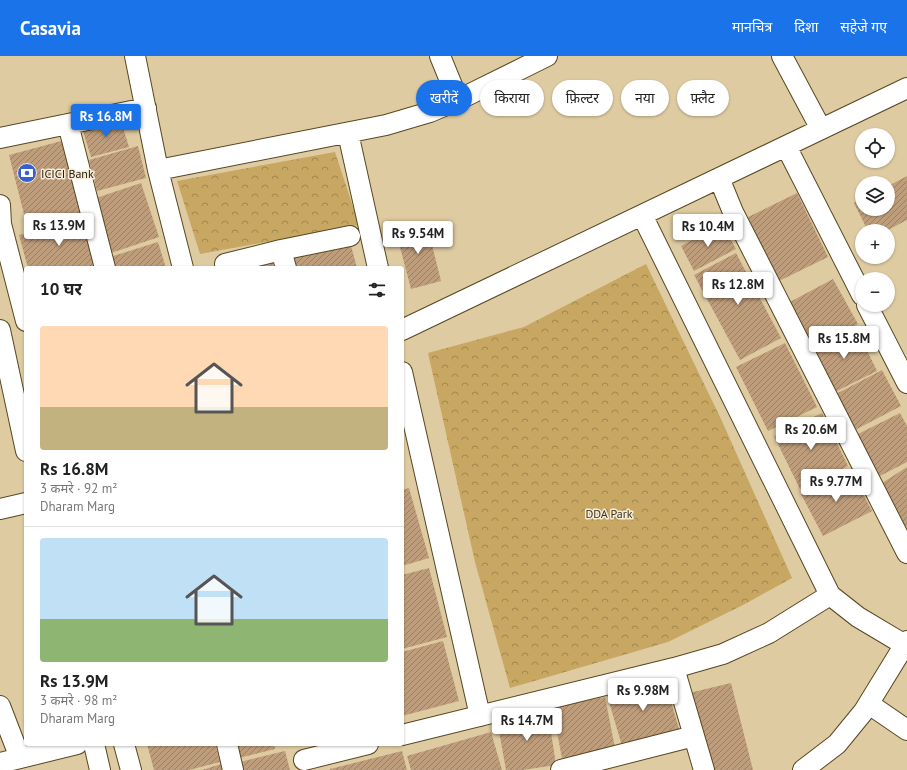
<!DOCTYPE html>
<html lang="hi">
<head>
<meta charset="utf-8">
<style>
  body { margin:0; font-family:"PT Sans","Noto Sans Devanagari",sans-serif; background:#f6f6f6; color:#222; height:100vh; display:flex; flex-direction:column; font-size:15px; white-space:nowrap }
  * { box-sizing:border-box; margin:0 }
  p { font-size:13px; color:#767676 }
  .icon { flex:none; width:22px; height:22px; fill:none; stroke:currentColor; stroke-width:2; stroke-linecap:round; stroke-linejoin:round }
  .map { position:relative; flex:1; overflow:hidden }
  .details { position:absolute; left:24px; top:210px; width:380px; height:480px; display:flex; flex-direction:column; background:#fff; border-radius:4px; box-shadow:0 1px 3px #0004 }
  .details>* { flex:none }
  .banner { position:absolute; left:416px; top:24px; width:380px; height:36px; display:flex; gap:8px }
  .buttons { position:absolute; left:855px; top:72px; display:grid; gap:8px }
  .buttons a { display:grid; place-items:center; width:40px; height:40px; border-radius:50%; background:#fff; box-shadow:0 1px 3px #0004; font-size:20px }
  .price { position:absolute; translate:-50% -34px; padding:0 9px; border-radius:4px; background:#fff; color:#222; font-size:13px; line-height:26px; filter:drop-shadow(0 1px 2px #0008) }
  .price::after { content:''; position:absolute; left:50%; top:24px; width:12px; height:9px; margin-left:-6px; background:inherit; clip-path:polygon(0 0,100% 0,50% 100%) }
  .price.selected { background:#1a73e8; color:#fff }
  ul { padding:0; list-style:none }
  li { display:grid; align-content:center; gap:8px; height:212px; padding:0 16px }
  li+li { border-top:1px solid #e0e0e0 }
  li span { display:grid; place-items:center; height:124px; border-radius:4px; color:#555 }
  li>.icon { margin-inline-start:auto }
  span .icon { width:72px; height:72px; fill:#fffc; stroke-width:1 }
  li b { font-size:17px }
  h2 { display:flex; justify-content:space-between; align-items:center; height:48px; padding:0 16px; font-size:17px }
  .tag { padding:0 14px; border-radius:18px; background:#fff; box-shadow:0 1px 3px #0004; font-size:14px; line-height:36px }
  .tag.selected { background:#1a73e8; color:#fff }
  header { display:flex; align-items:center; gap:24px; box-sizing:border-box; height:56px; padding:0 20px; background:#1a73e8; color:#fff }
  header strong { font-size:19px }
  nav { display:flex; gap:22px; margin-inline-start:auto; font-size:14px }
  .map>svg:first-child { display:block }
</style>
</head>
<body>
<header>
<strong>Casavia</strong>
<nav><a>मानचित्र</a><a>दिशा</a><a>सहेजे गए</a></nav>
</header>
<div class="map">
<svg width="907" height="714" viewBox="0 0 907 714">
  <defs>
    <pattern id="park-crowns" width="20" height="18" patternUnits="userSpaceOnUse"><rect width="20" height="18" fill="#c7a761"/><path d="M2 6a3 3 0 1 1 6 0M12 15a3 3 0 1 1 6 0" fill="none" stroke="#a1874e"/></pattern>
    <pattern id="building-hatch" width="6" height="6" patternUnits="userSpaceOnUse"><rect width="6" height="6" fill="#be9d7c"/><path d="M-1 1l2-2M0 6l6-6M5 7l2-2" fill="none" stroke="#9a7f64"/></pattern>
  </defs>
  <rect width="100%" height="100%" fill="#dfcba1"/>
  <path fill="url(#park-crowns)" d="M335 96 359 169 200 198 177 125Z
    M646 208 721 363 792 522 743 549 668 586 510 632 475 506 428 297 524 271Z"/>
  <path fill="url(#building-hatch)" d="M120 62 129 91 91 101 82 72Z
    M65 84 84 156 27 170 9 99Z
    M138 90 146 122 97 135 89 104Z
    M907 120V164L886 175H868L854 147 862 143V153H888V130Z
    M141 127 159 181 111 197 93 143Z
    M797 137 828 201 779 225 748 161Z
    M85 163 97 212H28L19 179Z
    M426 165 441 225 411 233 395 172Z
    M722 168 736 193 694 215 681 190Z
    M349 182 357 212H293L289 198Z
    M158 186 166 212H113L110 201Z
    M736 197 781 282 740 304 694 219Z
    M273 205 274 212H243Z
    M833 223 858 268 812 292 788 247Z
    M856 272 877 315 833 337 812 294Z
    M785 287 817 351 768 375 736 311Z
    M882 314 901 350 855 374 836 338Z
    M822 357 848 410 800 433 774 380Z
    M900 357 907 370V406L878 421 856 379Z
    M907 411V470L906 471 879 429Z
    M850 414 872 455 823 480 801 438Z
    M409 432 429 502 402 510V434Z
    M429 512 447 581 402 593V519Z
    M443 585 459 645 402 660V596Z
    M664 622 679 673 622 690 607 639Z
    M731 627 753 714H708L689 637Z
    M605 641 615 692 562 702 552 651Z
    M548 656 556 709 523 714H506L497 664Z
    M491 676 502 714H411L407 700Z
    M147 688H215L220 706 189 714H154Z
    M231 688H274L275 693 235 703Z
    M285 695 290 714H242L240 706Z
    M402 695 407 714H330V713Z
    M224 707 226 714H202Z"/>
  <g fill="none" stroke-linecap="round" stroke-linejoin="round">
    <defs>
      <path id="minor" d="M135 0 158 114 183 212
        M440 0 458 44
        M782 0 821 73
        M68 68 105 212
        M348 77 378 212
        M0 82 146 52
        M786 90 862 239
        M158 114 386 69 430 56 458 44 547 0
        M719 122 733 156 907 497
        M0 149 1 168 26 265
        M642 159 830 539 858 561 905 589 907 588
        M281 194 286 212
        M225 208 281 194 350 180
        M867 249 907 327
        M0 274 26 395
        M402 274 907 32
        M402 316 480 660
        M0 453 26 447
        M674 612 704 714
        M869 648 907 674
        M0 650 20 702
        M402 679 674 612 723 598 769 577 830 539
        M94 688 100 714
        M124 688 131 714
        M227 688 233 714
        M304 704 368 688
        M0 707 77 688
        M561 714 694 680
        M803 714 837 688 864 655 907 585"/>
    </defs>
    <use href="#minor" stroke="#584721" stroke-width="22"/>
    <use href="#minor" stroke="#fff" stroke-width="20"/>
  </g>
  <defs>
    <symbol id="bank-disc" viewBox="-11 -11 22 22"><circle r="9.5" fill="#365fcf" stroke="#f7edd8"/><path d="M-6-4H6V4H-6ZM0-2.3a2.3 2.3 0 1 0 0 4.6a2.3 2.3 0 1 0 0-4.6Z" fill="#fff"/></symbol>
  </defs>
  <g fill-rule="evenodd">
    <use href="#bank-disc" x="16" y="106" width="22" height="22"/>
  </g>
  <g text-anchor="middle" dominant-baseline="central" stroke-width="3" stroke-linejoin="round" paint-order="stroke">
    <g font-size="12" fill="#251d0d" stroke="#f7edd8" text-anchor="start">
      <text x="41" y="117">ICICI Bank</text>
    </g>
    <g font-size="12" fill="#3a301b" stroke="#f7edd8">
      <text x="609" y="457">DDA Park</text>
    </g>
  </g>
</svg>
<div class="buttons">
<a><svg class="icon" aria-label="locate" viewBox="0 0 24 24"><circle cx="12" cy="12" r="6"/><path d="M12 2v4M12 18v4M2 12h4M18 12h4"/></svg></a>
<a><svg class="icon" aria-label="layers" viewBox="0 0 24 24"><path d="M12 4l9 5-9 5-9-5zM3 14l9 5 9-5"/></svg></a>
<a>+</a>
<a>−</a>
</div>
<b class="price selected" style="left:106px;top:82px">Rs 16.8M</b>
<b class="price" style="left:59px;top:191px">Rs 13.9M</b>
<b class="price" style="left:708px;top:192px">Rs 10.4M</b>
<b class="price" style="left:418px;top:199px">Rs 9.54M</b>
<b class="price" style="left:738px;top:250px">Rs 12.8M</b>
<b class="price" style="left:844px;top:304px">Rs 15.8M</b>
<b class="price" style="left:811px;top:395px">Rs 20.6M</b>
<b class="price" style="left:836px;top:447px">Rs 9.77M</b>
<b class="price" style="left:643px;top:656px">Rs 9.98M</b>
<b class="price" style="left:527px;top:686px">Rs 14.7M</b>
<div class="banner">
<a class="tag selected">खरीदें</a>
<a class="tag">किराया</a>
<a class="tag">फ़िल्टर</a>
<a class="tag">नया</a>
<a class="tag">फ़्लैट</a>
</div>
<section class="details">
<h2>10 घर<svg class="icon" aria-label="filters" viewBox="0 0 24 24"><path d="M4 7h16M4 17h16"/><circle cx="9" cy="7" r="2"/><circle cx="15" cy="17" r="2"/></svg></h2>
<ul>
<li><span style="background:linear-gradient(#ffd9b3 65%,#c2b280 0)"><svg class="icon" aria-label="home" viewBox="0 0 24 24"><path d="M3 11l9-7 9 7M6 9v11h12V9"/></svg></span><div><b>Rs 16.8M</b><p>3 कमरे · 92 m²</p><p>Dharam Marg</p></div></li>
<li><span style="background:linear-gradient(#bfe0f5 65%,#8fb573 0)"><svg class="icon" aria-label="home" viewBox="0 0 24 24"><path d="M3 11l9-7 9 7M6 9v11h12V9"/></svg></span><div><b>Rs 13.9M</b><p>3 कमरे · 98 m²</p><p>Dharam Marg</p></div></li>
</ul>
</section>
</div>
</body>
</html>
